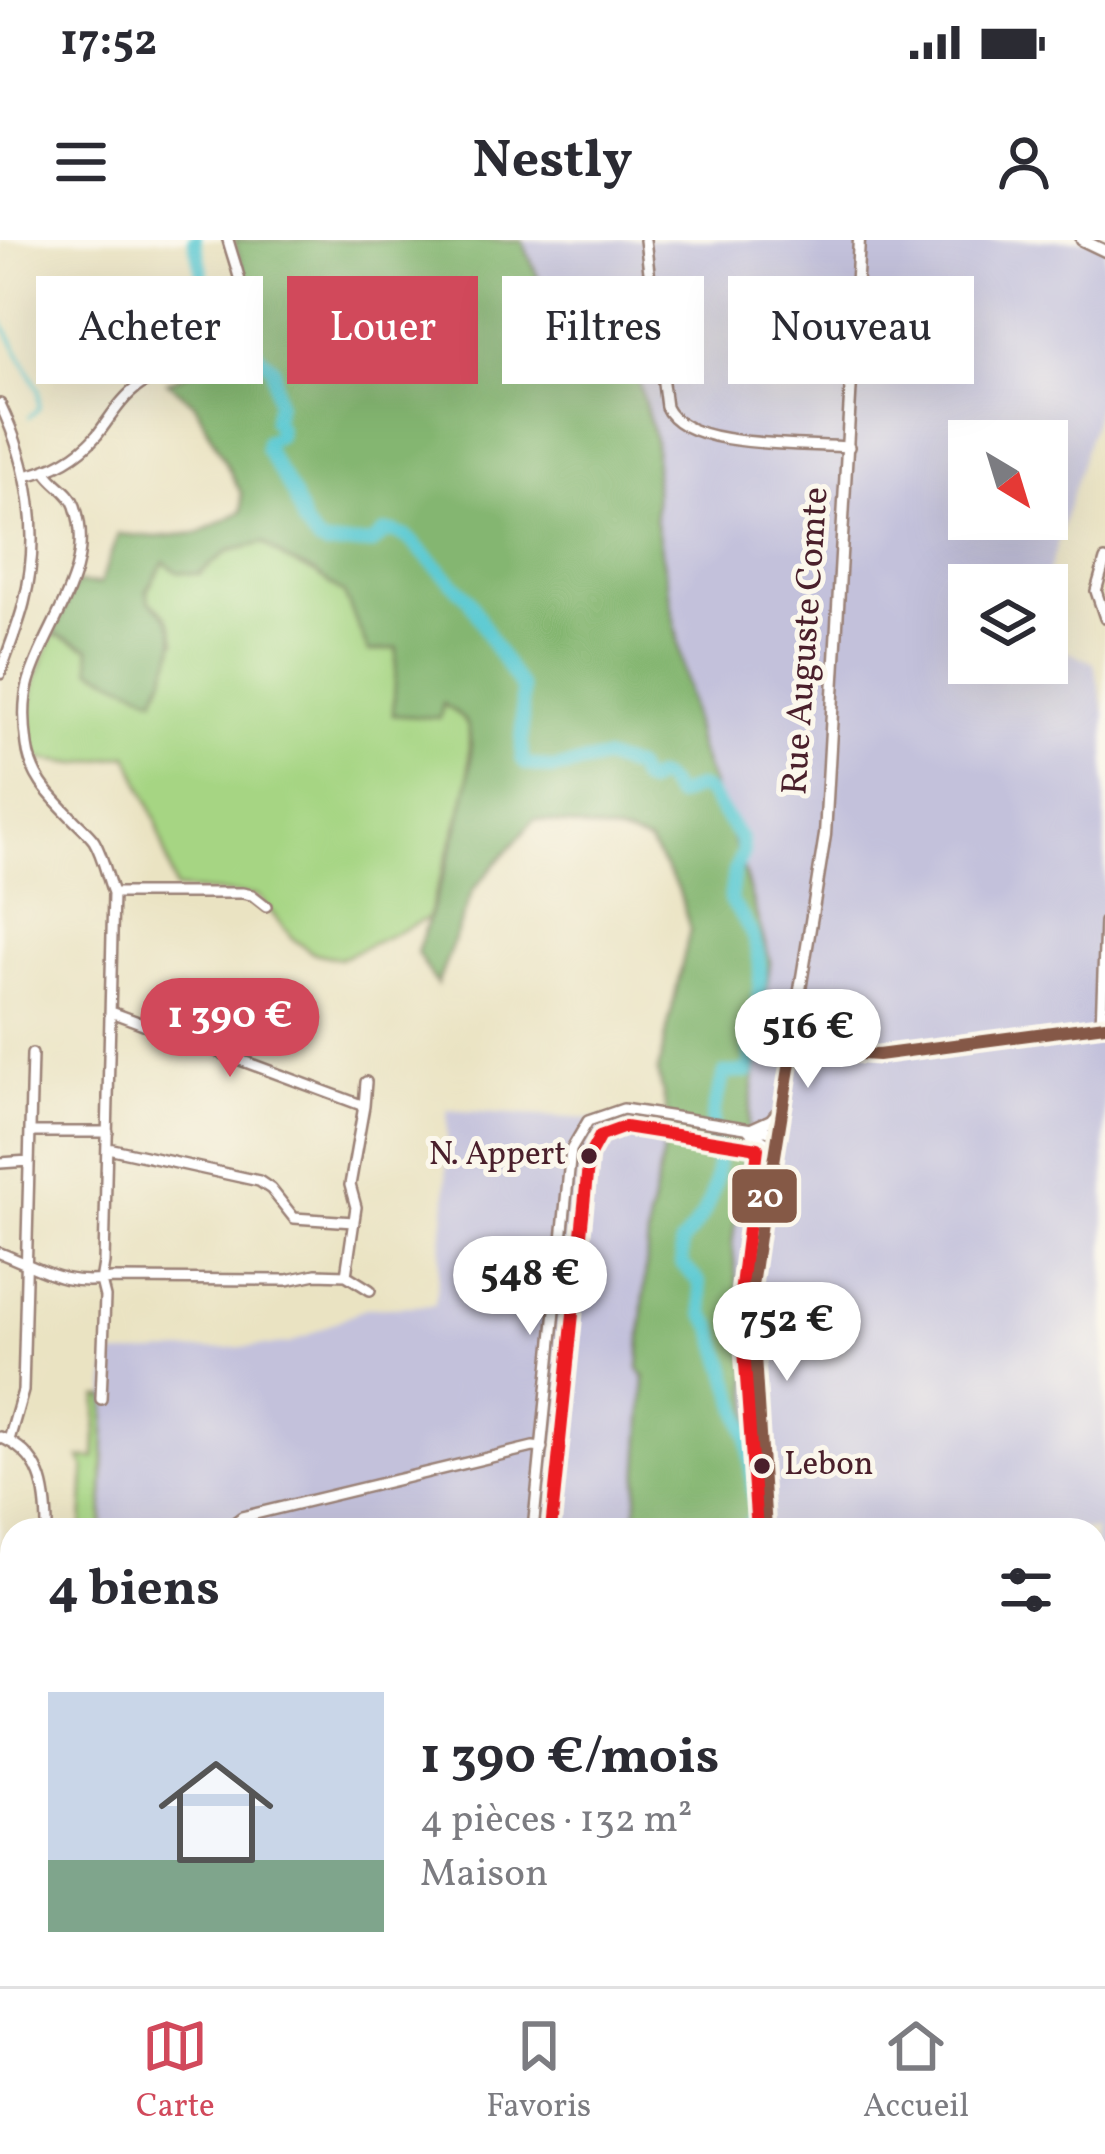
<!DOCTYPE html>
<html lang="fr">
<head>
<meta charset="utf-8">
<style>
  body { margin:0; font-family:Vollkorn,serif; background:#f2f2f3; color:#2b2b33; height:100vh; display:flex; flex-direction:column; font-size:45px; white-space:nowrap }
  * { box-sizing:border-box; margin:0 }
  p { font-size:39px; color:#7c7c81 }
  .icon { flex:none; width:66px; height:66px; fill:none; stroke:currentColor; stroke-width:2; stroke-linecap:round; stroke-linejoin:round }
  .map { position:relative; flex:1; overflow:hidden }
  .sheet { position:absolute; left:0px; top:1278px; width:1107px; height:468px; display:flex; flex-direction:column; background:#fff; border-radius:36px 36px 0 0; box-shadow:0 12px 48px #0002 }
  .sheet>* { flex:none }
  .hud { position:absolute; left:36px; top:36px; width:1035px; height:108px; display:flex; gap:24px }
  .needle { width:78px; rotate:142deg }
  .tools { position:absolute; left:948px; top:180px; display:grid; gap:24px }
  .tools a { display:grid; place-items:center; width:120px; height:120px; border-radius:0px; background:#fff; box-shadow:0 12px 48px #0002; font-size:60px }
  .price { position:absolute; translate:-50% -102px; padding:0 27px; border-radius:42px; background:#fff; color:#222; font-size:39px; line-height:78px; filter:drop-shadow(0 3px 6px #0008) }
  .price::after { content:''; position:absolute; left:50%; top:72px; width:36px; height:27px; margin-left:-18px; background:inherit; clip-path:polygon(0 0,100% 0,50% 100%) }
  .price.on { background:#d1495b; color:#fff }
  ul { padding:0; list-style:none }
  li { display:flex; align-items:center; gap:36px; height:300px; padding:0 48px }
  li span { display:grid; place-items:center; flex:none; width:336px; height:240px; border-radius:0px; color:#555 }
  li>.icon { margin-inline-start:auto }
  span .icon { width:144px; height:144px; fill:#fffc; stroke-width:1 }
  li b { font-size:51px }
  h2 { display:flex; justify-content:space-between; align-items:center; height:144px; padding:0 48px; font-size:51px }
  .tag { padding:0 42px; border-radius:0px; background:#fff; box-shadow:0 12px 48px #0002; font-size:42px; line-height:108px }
  .tag.on { background:#d1495b; color:#fff }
  .status { display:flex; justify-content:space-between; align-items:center; height:84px; padding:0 60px; background:#fff; direction:ltr }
  .status svg { height:33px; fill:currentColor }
  header { display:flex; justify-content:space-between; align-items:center; height:156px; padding:0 48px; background:#fff; font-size:54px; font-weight:700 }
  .menu { display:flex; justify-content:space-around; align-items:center; height:168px; border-top:3px solid #e1e1e2; background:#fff; font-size:33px; color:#7c7c81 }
  .menu a { display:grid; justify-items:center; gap:6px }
  .menu .on { color:#d1495b }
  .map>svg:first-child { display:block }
</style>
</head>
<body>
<div class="status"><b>17:52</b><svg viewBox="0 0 49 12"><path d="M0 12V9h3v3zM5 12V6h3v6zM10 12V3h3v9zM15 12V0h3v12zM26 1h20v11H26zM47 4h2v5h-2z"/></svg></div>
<header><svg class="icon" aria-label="menu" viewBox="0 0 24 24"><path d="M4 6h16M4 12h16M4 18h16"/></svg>Nestly<svg class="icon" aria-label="person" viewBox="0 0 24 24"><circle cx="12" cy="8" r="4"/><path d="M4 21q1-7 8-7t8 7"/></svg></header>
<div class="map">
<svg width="1105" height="1746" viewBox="0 0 1105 1746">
  <rect width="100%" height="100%" fill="#fbf7ec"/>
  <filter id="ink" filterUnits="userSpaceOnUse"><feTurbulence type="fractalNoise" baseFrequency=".00833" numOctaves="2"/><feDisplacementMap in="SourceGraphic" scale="24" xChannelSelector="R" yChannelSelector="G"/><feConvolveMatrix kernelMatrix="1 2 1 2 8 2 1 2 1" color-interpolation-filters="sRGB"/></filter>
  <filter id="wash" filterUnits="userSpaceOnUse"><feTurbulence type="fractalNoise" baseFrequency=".004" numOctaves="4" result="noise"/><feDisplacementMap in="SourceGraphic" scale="48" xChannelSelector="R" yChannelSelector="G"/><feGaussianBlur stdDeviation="2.7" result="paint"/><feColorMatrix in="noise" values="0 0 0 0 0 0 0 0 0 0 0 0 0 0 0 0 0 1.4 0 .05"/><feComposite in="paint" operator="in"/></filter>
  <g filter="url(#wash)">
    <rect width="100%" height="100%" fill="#eae3c2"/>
    <path fill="#c3c1db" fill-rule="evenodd" d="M522 0H1105V143L1045 345H969V423H1047V402L1094 423 1105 473V1746H780L777 1734H1095V1290H761L744 1099 732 1004 770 722 742 625 698 506 655 277V200L631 118 588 125 560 89ZM969 201H1047V279H969Z
      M447 870 669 884 649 980 639 1127 645 1136 635 1290H103L107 1116 289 1104 365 1068 435 1065 446 961Z
      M78 1734H647L648 1746H82Z"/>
    <path fill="#a6d583" stroke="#787a57" stroke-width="3" d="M264 303 286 320 314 332 345 354 353 371 398 408 442 464 458 473 469 487V545L428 678 339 719 311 712 292 698 258 656 175 649 156 580 128 515 78 524 31 518C27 462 31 445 54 394L89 408 176 402C172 387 164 370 149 362L147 350 164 321 199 334 228 311Z
      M98 1157H106L102 1290H82L85 1228 80 1218H95Z"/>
    <path fill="#84b671" stroke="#676a4e" stroke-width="3" d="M234 0H522L560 89 587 125 632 118 655 200V278L698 506 742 625 770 722 732 1004 744 1099 761 1290H635L645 1137 639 1128 649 980 669 884 658 831 690 689 678 648 649 603 626 595 535 579 473 650 437 745 417 713C434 658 481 544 469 491 466 477 454 471 443 464L440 478 393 475 397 408 369 412 344 354 314 332 286 320 264 303 228 311 199 334 177 332 164 322 147 350 149 361C192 390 169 421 155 458L91 429 89 408 54 394 76 343 100 344 118 294 156 297 199 293 242 271 241 253 195 164 167 142 209 125 246 96 247 46Z
      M12 1514V1605L0 1580V1519Z
      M647 1734H792L793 1746H648Z"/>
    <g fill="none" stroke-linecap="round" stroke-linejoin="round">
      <path stroke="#5dcad3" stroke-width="3" d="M0 77 39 150V168L29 177"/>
      <path stroke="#5dcad3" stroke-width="14" d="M194 0 202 31 200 49 202 63 227 89 273 127 278 163 274 180 279 188V195L267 201 266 209 294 256 304 284 317 301 325 305 373 303 385 292H394L407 297 469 359 494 406 522 449V518L526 524 553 529 604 519 635 528 642 541 647 544 656 537 664 540 676 556 699 547 708 552 741 600 743 612 734 631 730 661C770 708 762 739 752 795 749 808 754 819 748 832L725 833C719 851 712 870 712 889 713 898 717 908 717 917 719 949 703 981 681 1003L682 1024 699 1042 704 1074 713 1087 748 1198 756 1275 746 1290
        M671 1746 670 1740 682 1734"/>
    </g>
  </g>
  <g filter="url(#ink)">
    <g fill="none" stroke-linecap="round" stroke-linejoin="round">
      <defs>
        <path id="minor" d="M645 0 666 167C685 210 806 203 849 207
          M0 164C30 226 41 296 24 363 18 387 8 410 0 434
          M46 232C54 245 70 251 75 266 97 331 46 383 29 441 23 461 24 484 27 505 31 539 52 557 75 581 81 587 89 594 94 601 103 616 107 637 113 653L104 1023 101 1041 105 1057 101 1159
          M25 236C53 230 78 217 97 195 111 177 121 158 140 145 172 123 225 125 240 83 249 55 235 26 228 0
          M1105 320 1096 351 1105 378
          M113 653H242L252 655 266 666
          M111 772 364 866
          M1101 786 1105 682
          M31 892H108
          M108 908 259 941 271 949 294 978 354 982
          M0 923 29 921
          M0 1013C44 1030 63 1047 112 1039L287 1040 316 1034 346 1035 356 967 350 945 364 866 366 842
          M346 1035 370 1050
          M0 1197C42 1214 47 1249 47 1290
          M9 1200 23 1151 32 814
          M225 1290 242 1277 533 1207 542 1208
          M533 1290 571 910 588 881 623 869 778 893
          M0 1388 12 1389
          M0 1422H12
          M87 1734 90 1746
          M336 1734 339 1746
          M582 1734V1746"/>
        <path id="tertiary" d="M1082 0 1105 11
          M793 803 846 813 878 815 1105 785
          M791 826 800 814 818 807 809 801 796 780
          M774 922 765 903 749 890 771 880 778 872
          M766 1290 751 1053 825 595 859 0
          M801 1734 802 1746"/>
        <path id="motorway" d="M0 1612 12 1640
          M0 1646 12 1678
          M29 1734 32 1746
          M48 1734 53 1746"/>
      </defs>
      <use href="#minor" stroke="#9a8176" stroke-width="14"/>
      <use href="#tertiary" stroke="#9a8176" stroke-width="15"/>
      <use href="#motorway" stroke="#9a8176" stroke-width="20"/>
      <use href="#minor" stroke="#fff" stroke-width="9"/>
      <use href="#tertiary" stroke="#fff" stroke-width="10"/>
      <use href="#motorway" stroke="#fff" stroke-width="15"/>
      <defs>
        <path id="bus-1" d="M793 803 846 813 878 815 1105 785
          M766 1290 751 1053 766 948 774 922 793 803"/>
        <path id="bus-2" d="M551 1290 589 916 600 896 625 887 758 908 740 1054 757 1290"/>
      </defs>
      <use href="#bus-1" stroke="#fbf7ec" stroke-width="21"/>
      <use href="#bus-2" stroke="#fbf7ec" stroke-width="21"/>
      <use href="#bus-1" stroke="#855946" stroke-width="12"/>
      <use href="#bus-2" stroke="#ed1c24" stroke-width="12"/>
    </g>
  </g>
  <g fill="#4a1f2b" stroke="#fbf7ec" stroke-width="4.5">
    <circle cx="589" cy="916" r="10"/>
    <circle cx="762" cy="1226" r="10"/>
  </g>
  <g text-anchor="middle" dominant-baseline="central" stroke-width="10" stroke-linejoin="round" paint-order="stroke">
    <g font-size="33" fill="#4a1f2b" stroke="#fbf7ec" text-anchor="end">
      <text x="566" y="916">N. Appert</text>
      <text x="784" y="1226" text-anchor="start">Lebon</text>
    </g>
    <g font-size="36" fill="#4a1f2b" stroke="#fbf7ec">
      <text transform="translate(807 401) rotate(-86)">Rue Auguste Comte</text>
    </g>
  </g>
  <rect stroke="#fbf7ec" stroke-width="4.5" x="730" y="927" width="69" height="58" rx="12" fill="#855946"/>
  <g font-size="33" text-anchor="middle" font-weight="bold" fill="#fff">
    <text x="765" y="967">20</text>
  </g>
</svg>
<div class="tools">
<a><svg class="needle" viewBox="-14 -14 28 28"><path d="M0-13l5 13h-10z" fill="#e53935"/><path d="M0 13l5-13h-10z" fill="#7c7c81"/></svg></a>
<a><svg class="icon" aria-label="layers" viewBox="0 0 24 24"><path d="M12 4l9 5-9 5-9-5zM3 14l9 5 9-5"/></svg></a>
</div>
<b class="price on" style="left:230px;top:840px">1 390 €</b>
<b class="price" style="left:808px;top:851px">516 €</b>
<b class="price" style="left:530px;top:1098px">548 €</b>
<b class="price" style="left:787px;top:1144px">752 €</b>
<div class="hud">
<a class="tag">Acheter</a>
<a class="tag on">Louer</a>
<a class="tag">Filtres</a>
<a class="tag">Nouveau</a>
</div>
<section class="sheet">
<h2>4 biens<svg class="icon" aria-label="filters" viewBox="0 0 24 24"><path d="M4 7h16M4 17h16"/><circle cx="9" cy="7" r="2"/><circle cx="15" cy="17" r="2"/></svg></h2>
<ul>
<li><span style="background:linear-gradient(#c9d6e8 70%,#7fa58c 0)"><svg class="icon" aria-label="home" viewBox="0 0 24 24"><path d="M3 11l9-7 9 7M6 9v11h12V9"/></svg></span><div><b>1 390 €/mois</b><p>4 pièces · 132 m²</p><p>Maison</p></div></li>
</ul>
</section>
</div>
<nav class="menu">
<a class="on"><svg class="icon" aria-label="map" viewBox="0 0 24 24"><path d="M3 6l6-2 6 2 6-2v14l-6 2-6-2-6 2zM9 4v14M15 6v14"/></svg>Carte</a>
<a><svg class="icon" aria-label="saved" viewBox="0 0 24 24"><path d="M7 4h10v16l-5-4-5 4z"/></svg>Favoris</a>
<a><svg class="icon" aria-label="home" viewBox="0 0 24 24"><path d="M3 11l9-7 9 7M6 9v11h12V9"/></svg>Accueil</a>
</nav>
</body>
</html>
